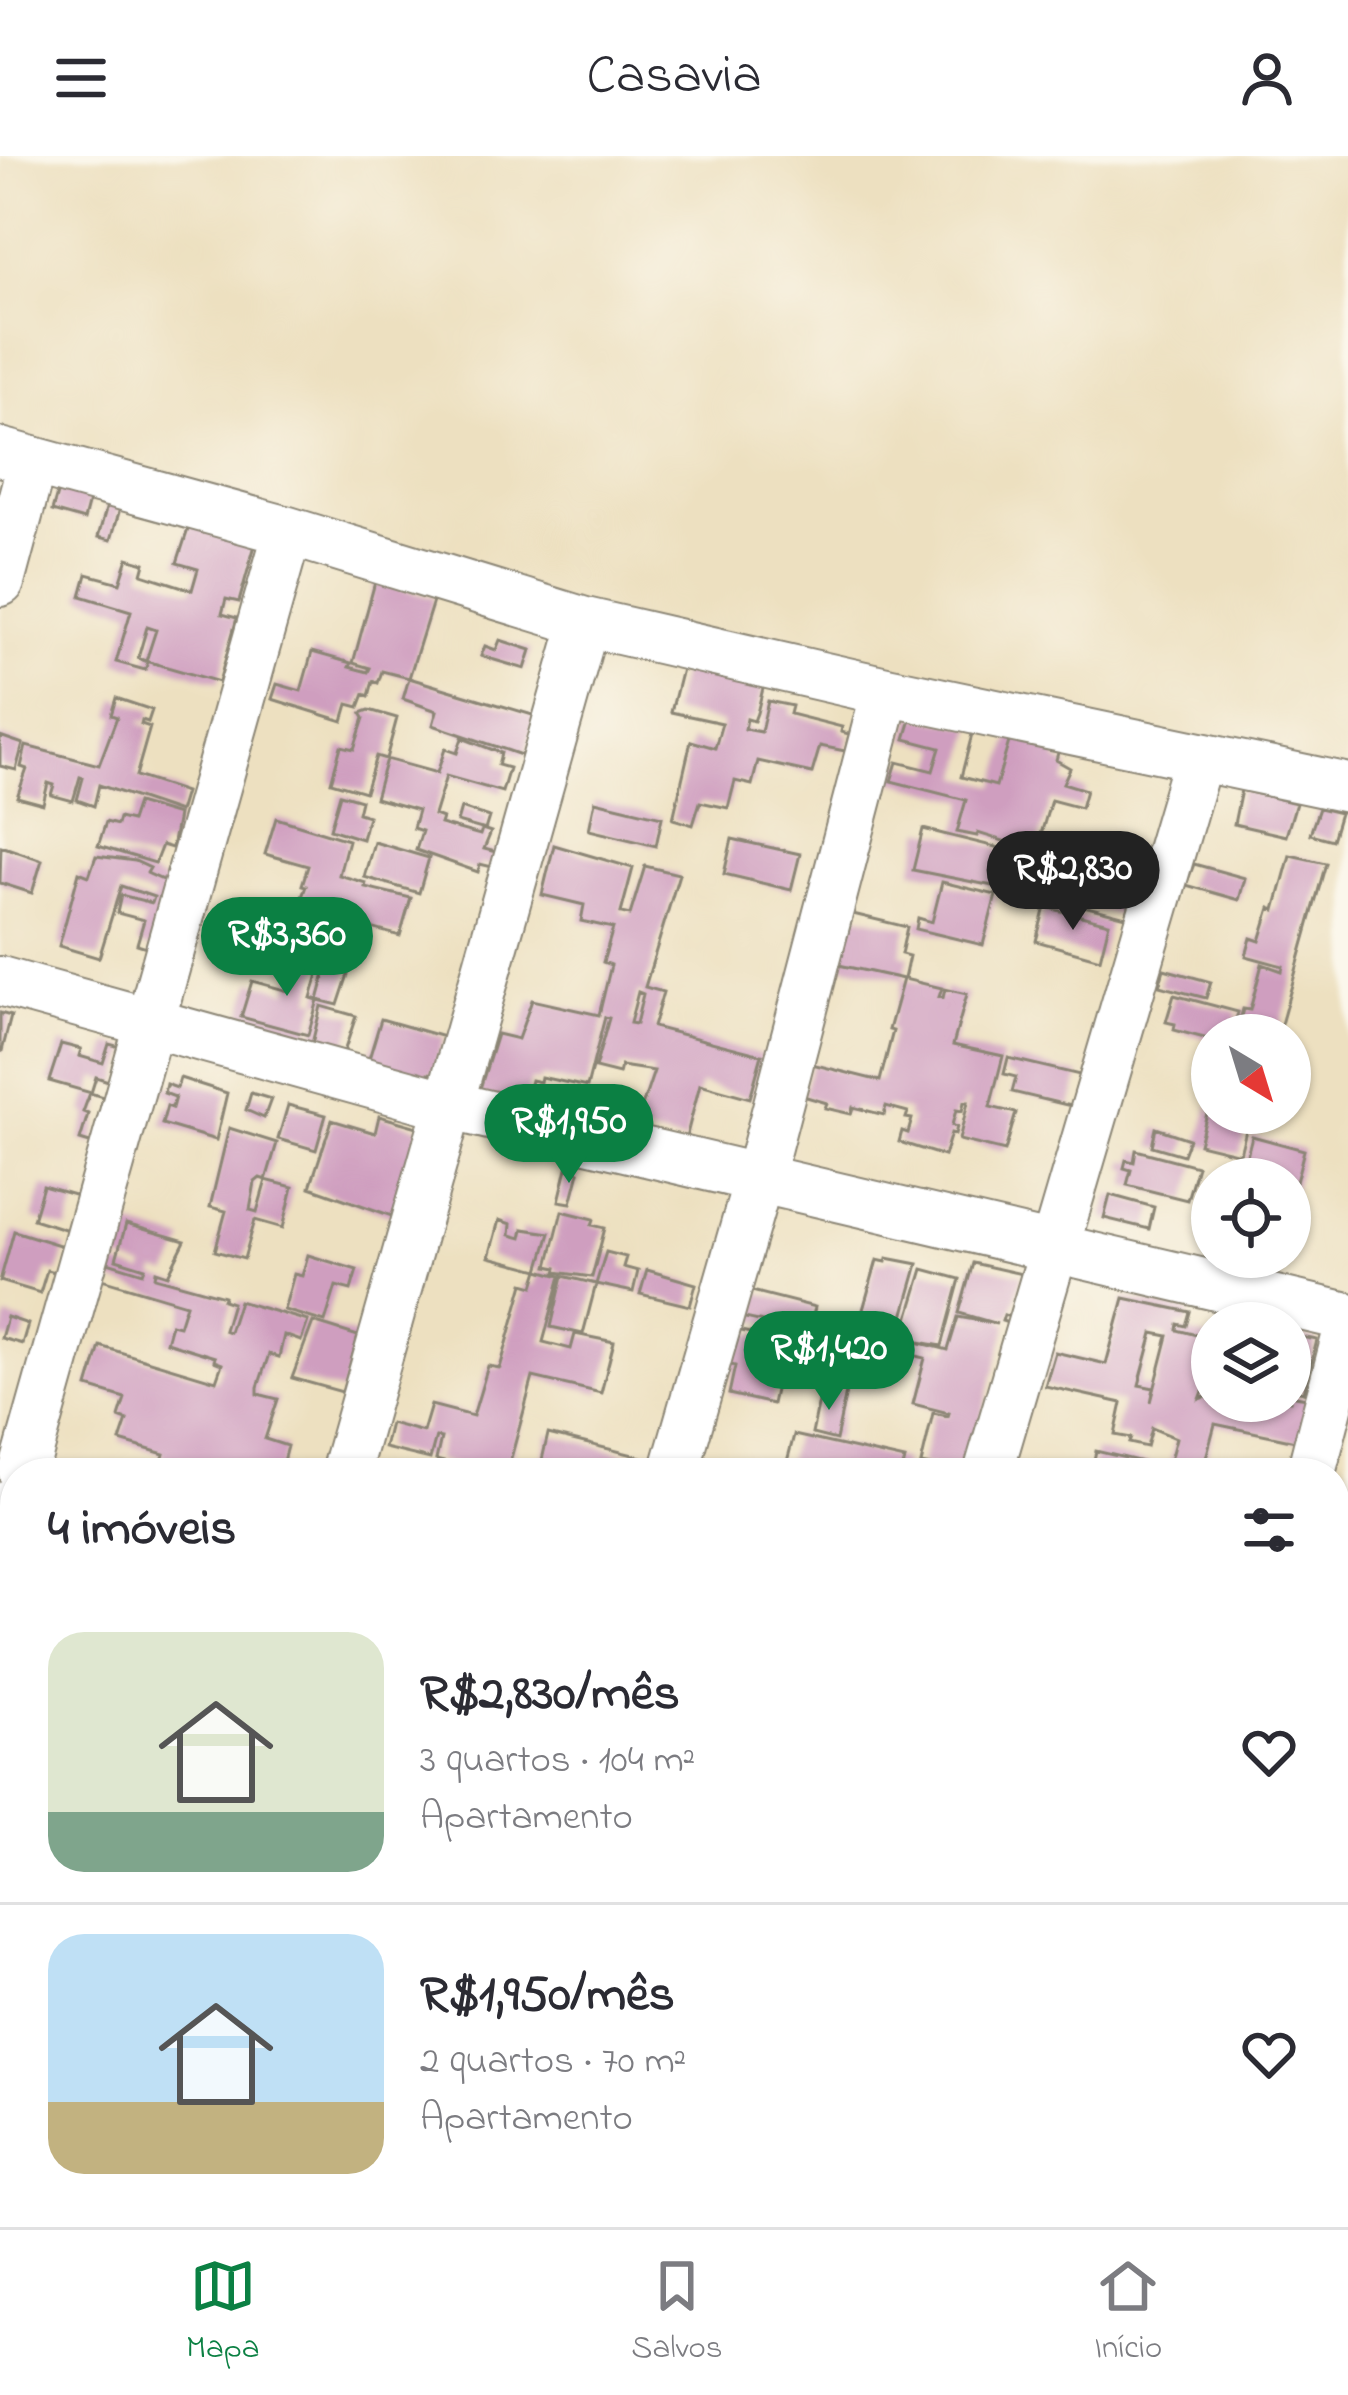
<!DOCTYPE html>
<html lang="pt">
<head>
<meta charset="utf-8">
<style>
  body { margin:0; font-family:"Indie Flower",sans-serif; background:#f7f7f7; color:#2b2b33; height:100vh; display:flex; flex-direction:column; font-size:45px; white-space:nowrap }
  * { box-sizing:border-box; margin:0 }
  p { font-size:39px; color:#7c7c81 }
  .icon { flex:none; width:66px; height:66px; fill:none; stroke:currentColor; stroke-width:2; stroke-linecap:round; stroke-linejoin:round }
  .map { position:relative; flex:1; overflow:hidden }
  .drawer { position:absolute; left:0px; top:1302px; width:1350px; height:771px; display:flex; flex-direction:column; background:#fff; border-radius:48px 48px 0 0; box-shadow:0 3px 9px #0004 }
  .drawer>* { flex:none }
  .needle { width:78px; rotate:142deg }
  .tools { position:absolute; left:1191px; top:858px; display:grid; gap:24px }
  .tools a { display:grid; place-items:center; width:120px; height:120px; border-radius:50%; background:#fff; box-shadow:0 3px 9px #0004; font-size:60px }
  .price { position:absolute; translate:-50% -102px; padding:0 27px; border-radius:42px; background:#0b8043; color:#fff; font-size:39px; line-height:78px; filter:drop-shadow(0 3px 6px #0008) }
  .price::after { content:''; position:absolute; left:50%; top:72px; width:36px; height:27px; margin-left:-18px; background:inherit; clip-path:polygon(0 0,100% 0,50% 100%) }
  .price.active { background:#222; color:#fff }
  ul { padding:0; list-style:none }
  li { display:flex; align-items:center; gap:36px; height:300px; padding:0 48px }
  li+li { border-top:3px solid #e1e1e2 }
  li span { display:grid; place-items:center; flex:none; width:336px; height:240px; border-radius:36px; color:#555 }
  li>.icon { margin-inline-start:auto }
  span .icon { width:144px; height:144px; fill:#fffc; stroke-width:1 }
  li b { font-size:51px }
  h2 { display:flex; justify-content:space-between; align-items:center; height:144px; padding:0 48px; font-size:51px }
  header { display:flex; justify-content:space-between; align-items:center; height:156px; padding:0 48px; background:#fff; font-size:54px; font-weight:600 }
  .tab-bar { display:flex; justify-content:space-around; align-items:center; height:168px; border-top:3px solid #e1e1e2; background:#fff; font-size:33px; color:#7c7c81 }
  .tab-bar a { display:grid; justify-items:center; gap:6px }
  .tab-bar .active { color:#0b8043 }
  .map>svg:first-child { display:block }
</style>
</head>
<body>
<header><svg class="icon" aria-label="menu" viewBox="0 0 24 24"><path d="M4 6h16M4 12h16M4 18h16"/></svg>Casavia<svg class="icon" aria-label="person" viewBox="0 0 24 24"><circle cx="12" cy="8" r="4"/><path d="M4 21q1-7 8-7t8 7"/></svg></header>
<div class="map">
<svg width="1348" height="2071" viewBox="0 0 1348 2071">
  <rect width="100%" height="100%" fill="#fbf7ec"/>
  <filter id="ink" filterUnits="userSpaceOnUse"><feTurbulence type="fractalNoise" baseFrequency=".00833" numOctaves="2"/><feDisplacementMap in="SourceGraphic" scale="24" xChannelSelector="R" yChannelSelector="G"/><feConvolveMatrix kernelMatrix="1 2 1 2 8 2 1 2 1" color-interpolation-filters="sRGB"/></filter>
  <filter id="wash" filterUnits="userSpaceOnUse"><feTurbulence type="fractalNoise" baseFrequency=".004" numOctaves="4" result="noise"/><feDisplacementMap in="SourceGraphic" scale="48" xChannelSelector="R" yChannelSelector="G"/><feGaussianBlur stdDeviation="2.7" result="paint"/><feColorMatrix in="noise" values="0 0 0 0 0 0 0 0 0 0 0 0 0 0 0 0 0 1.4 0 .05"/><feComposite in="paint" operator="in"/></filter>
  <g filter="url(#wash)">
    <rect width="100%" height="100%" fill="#ede0c0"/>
    <g id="blocks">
      <path fill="#cf9ebf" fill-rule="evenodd" d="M59 331 90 341 84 364 52 355Z
        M110 339 123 342 111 384 98 381Z
        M190 367 255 389 239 446 226 443 222 458 237 462 219 526 146 505 156 474 147 471 138 502 148 506 145 514 116 506 131 455 81 440 87 418 120 427 128 402 145 407 142 418 192 434 198 413 177 407Z
        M375 426 434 442 409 522 382 515 378 527 373 525 369 540 364 538 359 551 348 548 343 565 272 543 277 528 301 535 312 496 351 507 349 511 368 516 370 512 353 507Z
        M500 484 531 494 525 513 481 500 485 490 496 494Z
        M684 505 765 524 757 557 754 565 747 563 745 573 761 576 768 545 792 550 790 558 842 571 841 576 849 578 845 595 820 590 812 617 758 605 752 629 735 625 728 652 700 646 693 669 673 663 691 585 715 592 722 567 671 556Z
        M409 522 536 560 524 600 433 569 437 555 403 543Z
        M116 542 152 554 148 566 142 564 141 568 150 571 136 620 185 636 179 656 99 629 94 650 77 644 83 622 80 621 73 645 51 639 54 629 48 627 43 648 17 641 27 613 21 611 26 590 99 609 117 561 111 559Z
        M369 554 397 562 386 603 376 600 365 636 331 626 341 590 354 593 364 562 361 557Z
        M912 560 974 571 961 621 996 630 1011 579 1059 593 1056 604 1070 612 1063 627 1086 634 1081 652 1051 644 1036 695 978 677 977 680 957 676 966 644 891 625 897 606 933 615 940 592 905 583Z
        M0 580 23 588 16 614 0 610Z
        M462 582 501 597 498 609 509 612 502 636 446 620 434 659 442 662 440 668 480 679 482 673 491 676 484 693 496 696 492 711 480 708 478 716 416 694 422 675 413 672 418 654 375 642 386 603 437 617 445 593 457 597Z
        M1241 634 1296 647 1286 680 1234 668Z
        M340 638 361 644 358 657 368 660 362 683 330 673Z
        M595 645 662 661 656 690 589 674Z
        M137 647 178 659 172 692 162 689 155 707 98 690 106 666 117 669 119 662 131 665Z
        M461 652 489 661 485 674 457 666Z
        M1319 652 1340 657 1332 684 1310 678Z
        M276 662 348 684 339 719 366 727 365 731 411 742 400 780 364 770 338 849 318 844 330 800 254 778 262 745 340 766 341 763 305 752 308 743 302 741 306 730 302 729 308 710 265 698Z
        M923 673 1000 692 999 696 1006 698 998 731 913 714Z
        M732 683 800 698 791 734 724 718Z
        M374 686 429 702 419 737 364 721Z
        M554 689 633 712 621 757 630 759 645 710 679 718 645 831 663 836 653 871 762 899 750 942 700 928 685 986 634 974 654 915 621 910 619 918 595 912 609 862 605 861 587 931 541 921 540 926 531 924 526 943 534 945 533 951 478 939 497 878 518 883 532 844 599 859 611 809 603 806 613 772 581 765 584 749 542 739ZM638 836 643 838 636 868 630 867Z
        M1 690 42 704 32 737 0 727Z
        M1290 699 1326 707 1278 879H1236L1243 853 1250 854 1262 808 1282 815 1283 810 1246 800 1251 782 1260 785 1270 752 1275 754Z
        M96 700 135 705 150 712 147 717 171 728 153 793 137 788 144 764 117 757 121 739 152 747 154 741 121 730 99 802 59 790 79 716 89 720Z
        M1059 705 1113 719 1109 734 1132 740 1126 761 1044 740 1046 730 1053 731Z
        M1194 708 1245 722 1239 744 1186 729Z
        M942 726 996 739 983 789 916 773 918 762 932 766Z
        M1045 751 1109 767 1100 803 1036 785Z
        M853 758 907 771 901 798 909 800 904 823 942 832 939 841 943 842 945 833 967 838 953 889 1003 900 990 951 1016 957 1005 995 959 984 968 946H964L962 955 956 954 952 969 957 971 955 978 951 977 944 1000 899 986 902 975 908 977 912 963 906 962 908 956 886 950 884 959 853 951 851 958 825 952 827 947 803 940 812 908 880 925 893 875 889 874 903 823 839 809Z
        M299 795 323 802 311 842 318 844 308 879 241 861 252 825 288 835Z
        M1164 813 1211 826 1206 842 1159 830Z
        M1174 839 1238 856 1232 879H1212V884L1174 874 1175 868 1166 866Z
        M321 850 356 860 342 902 311 892Z
        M0 857 11 860 2 895 0 894Z
        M381 863 444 881 433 918 429 917 428 922 368 906Z
        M61 888 81 893 79 900 103 907 109 888 129 893 118 928 96 921 91 937 49 925Z
        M1008 902 1080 919 1071 950 1012 936 1016 921 1004 918Z
        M180 922 227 937 216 984 162 968 167 950 172 952 175 941 164 937 166 928 177 932Z
        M90 937 103 941 93 988 80 984 88 958 83 956Z
        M251 937 271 943 264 962 246 954Z
        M1210 946 1212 957H1258L1256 965 1249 962 1240 998 1199 988Z
        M288 949 326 959 316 994 278 983Z
        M379 960 421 972 392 1060 310 1031 332 964 375 977Z
        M229 972 277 987 266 1024 260 1022 255 1026 250 1054 257 1056 266 1024 293 1031 283 1072 255 1064 244 1103 215 1095 226 1055 210 1051Z
        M1156 972 1189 983 1183 999 1152 990Z
        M1252 980 1304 994 1294 1034 1290 1032V1023H1241Z
        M1136 994 1197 1010 1187 1044 1127 1029 1131 1014 1124 1012 1126 1004 1134 1006Z
        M567 1012 579 1016 571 1047 559 1045Z
        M43 1030 78 1040 68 1074 33 1063Z
        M1110 1039 1154 1051 1149 1073 1104 1062Z
        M562 1055 594 1063 592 1069 605 1072 592 1121 556 1116 557 1112 548 1110Z
        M499 1064 511 1068 510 1079 521 1082 523 1073 550 1077 539 1114 489 1101Z
        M126 1068 185 1085 168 1119 156 1115 155 1121 224 1140 223 1144 232 1147 224 1174 229 1176 239 1145 308 1165 301 1185 284 1179 279 1201 269 1198 258 1231V1238L278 1243 265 1283 287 1290 280 1317H233L187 1304 184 1317H159L164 1298 120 1285 127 1264 119 1261 125 1242 88 1231 100 1190 216 1225 222 1208 214 1205 215 1201 166 1186 171 1168 179 1170 186 1148 102 1123 108 1106 143 1117 145 1112 116 1103Z
        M14 1075 66 1091 58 1117 47 1114 40 1137 0 1125Z
        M606 1096 626 1101 623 1111 638 1115 633 1136 596 1128 583 1178 551 1171 563 1120 596 1128Z
        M308 1099 357 1114 351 1134 336 1130 325 1166 284 1154 294 1118 302 1120Z
        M887 1102 918 1108 898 1178H902L907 1166 923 1113 960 1123 942 1190 913 1185 948 1194 958 1161 997 1168 959 1157 973 1107 1022 1118 1010 1161 1004 1159 1002 1165 1008 1167 966 1317 921 1308 933 1257 948 1260 949 1257 913 1248 925 1202 869 1188 873 1172 859 1168 877 1104 886 1106Z
        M539 1114 561 1120 543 1186 571 1193 575 1178 614 1186 601 1237 533 1221 507 1317H487L436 1304 441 1282 436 1281 430 1303 384 1292 390 1267 423 1276 431 1249 473 1260 488 1210 500 1212 524 1127 534 1130Z
        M647 1114 696 1128 690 1150 640 1138Z
        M748 1134 815 1151 809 1176 740 1161Z
        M1124 1142 1190 1156 1186 1170 1178 1168 1177 1174 1212 1183V1213L1200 1243 1205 1241 1245 1250 1236 1245H1290V1239L1312 1243 1300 1286 1215 1268 1202 1317H1091L1096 1295 1168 1312 1176 1282 1152 1272 1147 1291 1129 1287 1131 1282 1115 1279 1122 1247 1045 1230 1055 1196 1106 1208ZM1153 1177 1168 1180 1151 1246 1154 1232 1139 1229Z
        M7 1161 28 1168 22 1188 1 1182Z
        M313 1166 358 1180 342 1236 292 1222Z
        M737 1174 803 1189 798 1204 814 1207 810 1228 778 1220 772 1248 729 1238 735 1210 728 1208Z
        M1290 1179 1317 1184 1304 1236 1290 1233Z
        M836 1183 864 1189 858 1214 827 1208 830 1189H835Z
        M822 1231 846 1236 836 1284 812 1278Z
        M548 1278 646 1302 642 1317H539Z
        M794 1279 905 1304 901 1317H784Z
        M1335 1566 1348 1569V1613L1335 1608Z
        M9 1589 15 1592V1635L0 1629Z
        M1338 1616 1348 1618V1666L1335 1663Z
        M6 1638 15 1641V1691L10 1689 13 1680 0 1676V1653Z
        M0 1691 15 1695V1768L0 1763Z
        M1335 1722 1348 1725V1743L1335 1740Z
        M1335 1757 1348 1760V1778L1335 1775Z
        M1335 1780 1348 1784V1929L1335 1924Z
        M2 1785 15 1789V1826L0 1820Z
        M0 1840 15 1845 1 1892 0 1891Z
        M5 2035 15 2038V2058H119L115 2071H48L0 2054Z
        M297 2058H341L338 2064 355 2071H292Z
        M364 2058H393L390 2068Z
        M475 2058H508L522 2063 519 2071H470Z
        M670 2058H710L706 2071H666Z
        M1241 2058H1267L1292 2065 1290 2071H1237Z
        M1298 2058H1322L1318 2071H1293Z"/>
    </g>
  </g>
  <g filter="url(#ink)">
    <use href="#blocks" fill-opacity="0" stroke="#8c8676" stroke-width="3"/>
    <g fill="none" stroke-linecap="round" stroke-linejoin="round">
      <defs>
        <path id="minor" d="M0 296 288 375 585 466 886 535 1348 632
          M0 426 32 307
          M0 825 451 950 1348 1161
          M23 1317 288 375
          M345 1317 585 466
          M674 1317 758 1025 886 535
          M988 1317 1198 603
          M1311 1317 1348 1174
          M0 1398 15 1345
          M0 1550 15 1556
          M1335 1968 1348 1973
          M0 1996 15 1949
          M253 2071 257 2058
          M565 2071 568 2058"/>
      </defs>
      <use href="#minor" stroke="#8c8676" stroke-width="52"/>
      <use href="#minor" stroke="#fff" stroke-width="48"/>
    </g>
  </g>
</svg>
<div class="tools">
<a><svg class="needle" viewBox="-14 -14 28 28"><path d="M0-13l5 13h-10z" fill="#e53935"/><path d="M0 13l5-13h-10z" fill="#7c7c81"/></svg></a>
<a><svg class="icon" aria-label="locate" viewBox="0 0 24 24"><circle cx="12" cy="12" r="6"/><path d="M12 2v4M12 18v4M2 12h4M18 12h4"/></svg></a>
<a><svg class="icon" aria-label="layers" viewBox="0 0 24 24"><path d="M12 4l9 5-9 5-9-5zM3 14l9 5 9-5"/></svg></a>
</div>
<b class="price active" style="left:1073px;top:777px">R$2,830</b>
<b class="price" style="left:287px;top:843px">R$3,360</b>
<b class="price" style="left:569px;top:1030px">R$1,950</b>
<b class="price" style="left:829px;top:1257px">R$1,420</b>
<section class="drawer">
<h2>4 imóveis<svg class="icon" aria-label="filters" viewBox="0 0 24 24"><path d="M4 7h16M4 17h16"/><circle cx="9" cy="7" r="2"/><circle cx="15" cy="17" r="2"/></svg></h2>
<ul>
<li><span style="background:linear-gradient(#dfe7d0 75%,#7fa58c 0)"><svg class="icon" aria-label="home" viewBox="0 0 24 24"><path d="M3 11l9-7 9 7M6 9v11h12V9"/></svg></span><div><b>R$2,830/mês</b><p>3 quartos · 104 m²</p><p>Apartamento</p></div><svg class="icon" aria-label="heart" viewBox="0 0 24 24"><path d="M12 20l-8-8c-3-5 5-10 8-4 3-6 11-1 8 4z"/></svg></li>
<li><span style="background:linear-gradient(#bfe0f5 70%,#c2b280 0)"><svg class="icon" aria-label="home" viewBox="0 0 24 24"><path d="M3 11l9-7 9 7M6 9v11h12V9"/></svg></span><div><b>R$1,950/mês</b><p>2 quartos · 70 m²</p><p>Apartamento</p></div><svg class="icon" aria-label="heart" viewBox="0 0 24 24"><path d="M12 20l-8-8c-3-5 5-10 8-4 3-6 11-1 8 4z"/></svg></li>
</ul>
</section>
</div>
<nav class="tab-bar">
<a class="active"><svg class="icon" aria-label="map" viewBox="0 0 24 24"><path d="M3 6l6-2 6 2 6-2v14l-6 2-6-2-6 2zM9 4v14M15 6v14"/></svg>Mapa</a>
<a><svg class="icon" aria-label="saved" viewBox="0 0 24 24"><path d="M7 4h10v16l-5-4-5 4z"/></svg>Salvos</a>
<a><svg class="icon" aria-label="home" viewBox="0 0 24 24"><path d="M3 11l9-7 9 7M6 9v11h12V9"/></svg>Início</a>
</nav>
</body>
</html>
